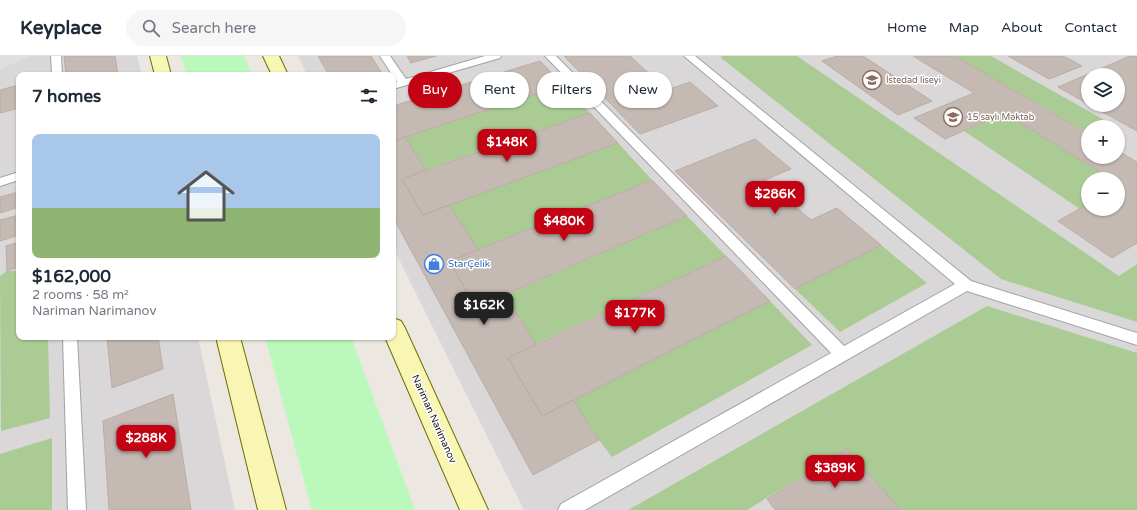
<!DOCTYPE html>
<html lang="en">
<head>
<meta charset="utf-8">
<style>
  body { margin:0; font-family:"Varela Round",sans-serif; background:#f6f6f7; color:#1f2937; height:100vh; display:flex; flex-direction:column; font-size:15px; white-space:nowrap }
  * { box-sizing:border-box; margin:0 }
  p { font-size:13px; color:#747a83 }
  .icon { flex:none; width:22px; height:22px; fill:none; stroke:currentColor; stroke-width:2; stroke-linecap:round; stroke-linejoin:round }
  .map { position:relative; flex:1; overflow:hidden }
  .sheet { position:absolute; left:16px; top:16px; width:380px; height:268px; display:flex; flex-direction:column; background:#fff; border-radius:8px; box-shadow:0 1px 3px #0004 }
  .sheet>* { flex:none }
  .hud { position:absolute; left:408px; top:16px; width:380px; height:36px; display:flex; gap:8px }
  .tools { position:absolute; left:1081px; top:12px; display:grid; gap:8px }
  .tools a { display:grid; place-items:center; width:44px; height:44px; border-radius:50%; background:#fff; box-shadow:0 1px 3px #0004; font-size:20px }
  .price { position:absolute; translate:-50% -34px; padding:0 9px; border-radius:8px; background:#c30213; color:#fff; font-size:13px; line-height:26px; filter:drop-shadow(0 1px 2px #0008) }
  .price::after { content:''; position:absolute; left:50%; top:24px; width:12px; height:9px; margin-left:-6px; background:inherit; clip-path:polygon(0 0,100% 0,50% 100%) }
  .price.selected { background:#222; color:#fff }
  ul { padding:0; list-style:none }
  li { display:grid; align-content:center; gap:8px; height:212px; padding:0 16px }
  li span { display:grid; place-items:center; height:124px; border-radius:8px; color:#555 }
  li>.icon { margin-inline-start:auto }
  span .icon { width:72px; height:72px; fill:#fffc; stroke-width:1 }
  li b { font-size:17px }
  h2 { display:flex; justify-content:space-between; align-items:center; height:48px; padding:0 16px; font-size:17px }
  .pill { padding:0 14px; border-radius:18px; background:#fff; box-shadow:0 1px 3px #0004; font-size:14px; line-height:36px }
  .pill.selected { background:#c30213; color:#fff }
  header { display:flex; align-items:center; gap:24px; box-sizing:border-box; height:56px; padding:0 20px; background:#fff; border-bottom:1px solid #e0e1e3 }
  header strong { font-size:19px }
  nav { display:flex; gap:22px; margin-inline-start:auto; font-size:14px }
  .search { width:280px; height:36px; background:#f6f6f7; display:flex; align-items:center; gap:10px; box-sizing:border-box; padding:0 14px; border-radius:22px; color:#747a83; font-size:15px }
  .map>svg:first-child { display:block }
</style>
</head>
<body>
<header>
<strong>Keyplace</strong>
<div class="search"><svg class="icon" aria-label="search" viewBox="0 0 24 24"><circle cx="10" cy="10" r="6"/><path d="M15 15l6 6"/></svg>Search here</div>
<nav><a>Home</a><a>Map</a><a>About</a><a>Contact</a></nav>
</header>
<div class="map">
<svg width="1137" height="454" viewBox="0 0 1137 454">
  <rect width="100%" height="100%" fill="#ece7e0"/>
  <path fill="#d9d7d8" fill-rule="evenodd" d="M0 0H137L142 19H19V281H198L235 454H0Z
    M298 0H1137V454H524L393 191V19H307ZM1088 19H1118V49H1088ZM1088 71H1118V101H1088ZM1088 123H1118V153H1088Z"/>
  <path fill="#aacc94" d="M723 0H797L1119 220 1137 208V266L1001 223 720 1Z
    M955 0H991L1106 65 1093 71H1088V73L1084 75Z
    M564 29 590 57 426 114 405 81Z
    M1004 57 1112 123H1088V148L1080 153 964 75Z
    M618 87 652 124 478 194 449 149Z
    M687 160 726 200 536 288 505 239Z
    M881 189 927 227 840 276 795 233Z
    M7 215H19V283L24 281H48L50 362 1 375 0 220Z
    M770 245 812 289 612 401 599 384 573 344Z
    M987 250 1137 297V454H901L847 393 747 454H628Z
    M52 382V454H0V398Z"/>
  <path fill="#bbf8bb" d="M181 0H244L252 19H187Z
    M265 281H351L415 454H312Z"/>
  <path fill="#dfdfdf" d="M0 0H31L0 13Z"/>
  <path fill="#c4b9b3" stroke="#beaca3" d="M64 0H115L118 19H66Z
    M318 0H371L383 19H329Z
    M407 0H436L411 7Z
    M564 0H630L667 34 690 26 718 50 640 78Z
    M837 0H863L932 45 898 59 822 5Z
    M913 0H955L1088 78V101H1118V95L1137 106V187L1112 202 1058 165 1088 148V153H1118V132L1123 129 1118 126V123H1112L1004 57 945 83 914 62 974 37Z
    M1008 0H1063L1082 10 1049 23Z
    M1130 0H1137V75L1090 49H1118V19H1088V48L1058 31Z
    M540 5 564 29 393 85V50Z
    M19 29V52L0 57V34Z
    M590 57 618 87 423 159 402 123Z
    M405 81 426 114 402 123 423 159 449 149 478 194 449 205 476 251 505 239 536 288 508 302 542 360 573 344 599 384 533 419 393 161V85Z
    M755 83 791 113 765 124 811 164 837 152 881 189 795 233 675 115Z
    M652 124 687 160 476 251 449 205Z
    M19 136V151L0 157V141Z
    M19 159V179L0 185V164Z
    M19 186V211L7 215 6 190Z
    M726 200 770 245 542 360 508 302Z
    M107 281H158L163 313 112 332Z
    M173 338 191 454H109L103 365Z
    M847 393 901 454H775L767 443Z"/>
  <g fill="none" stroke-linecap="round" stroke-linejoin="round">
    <defs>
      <path id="lane" d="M51 0H61L62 19H52Z
        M380 0H390L406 23 485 0H501L500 2 393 33V27L397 26Z
        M545 0H556L844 290 955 228 684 0H695L971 225 1137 277V289L967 235 585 454H558L561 448 831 297Z
        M19 116V124L0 130V122Z
        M63 281H77L86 454H68Z"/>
      <path id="secondary" d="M150 0H166L171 19H155Z
        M263 0H279L288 19H272Z
        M393 262 401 265 405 272 488 454H460L385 281H393Z
        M216 281H240L286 454H258Z"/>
    </defs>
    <use href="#lane" stroke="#a2a2a2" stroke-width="2"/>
    <use href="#secondary" stroke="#6c6e05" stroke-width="2"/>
    <use href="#lane" fill="#fff" fill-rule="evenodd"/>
    <use href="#secondary" fill="#f8f6b2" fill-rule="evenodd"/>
  </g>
  <defs>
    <symbol id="school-ring" viewBox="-11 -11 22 22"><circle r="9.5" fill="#fff" stroke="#8d6e63" stroke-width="1.5"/><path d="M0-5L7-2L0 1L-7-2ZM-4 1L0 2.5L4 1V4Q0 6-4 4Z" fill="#8d6e63"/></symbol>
    <symbol id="shop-ring" viewBox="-11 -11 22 22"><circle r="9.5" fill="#fff" stroke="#3f7fe0" stroke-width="1.5"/><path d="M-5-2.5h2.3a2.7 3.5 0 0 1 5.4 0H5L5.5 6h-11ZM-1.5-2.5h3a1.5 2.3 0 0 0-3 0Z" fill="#3f7fe0"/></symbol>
  </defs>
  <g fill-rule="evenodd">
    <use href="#school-ring" x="861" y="13" width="22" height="22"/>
    <use href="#school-ring" x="942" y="50" width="22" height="22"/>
    <use href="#shop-ring" x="423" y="197" width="22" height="22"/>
  </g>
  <g text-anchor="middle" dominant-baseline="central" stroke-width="3" stroke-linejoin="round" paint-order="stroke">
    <g font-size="9" fill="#785e54" stroke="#fff" text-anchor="start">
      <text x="886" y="24">İstedad liseyi</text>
      <text x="967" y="61">15 saylı Məktəb</text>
    </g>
    <g font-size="10" fill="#366cbe" stroke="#fff" text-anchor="start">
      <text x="448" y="208">StarÇelik</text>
    </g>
    <g font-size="10" fill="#1b1b1b" stroke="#fff">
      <text transform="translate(434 363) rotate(66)">Nariman Narimanov</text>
    </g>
  </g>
</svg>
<div class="tools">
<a><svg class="icon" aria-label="layers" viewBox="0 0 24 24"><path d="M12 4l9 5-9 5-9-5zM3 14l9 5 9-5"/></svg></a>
<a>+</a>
<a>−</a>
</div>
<b class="price" style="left:507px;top:107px">$148K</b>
<b class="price" style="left:775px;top:159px">$286K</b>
<b class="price" style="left:564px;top:186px">$480K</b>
<b class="price selected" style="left:484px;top:270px">$162K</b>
<b class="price" style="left:635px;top:278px">$177K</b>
<b class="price" style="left:146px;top:403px">$288K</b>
<b class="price" style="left:835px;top:433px">$389K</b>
<div class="hud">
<a class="pill selected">Buy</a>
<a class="pill">Rent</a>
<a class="pill">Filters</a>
<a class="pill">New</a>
</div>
<section class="sheet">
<h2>7 homes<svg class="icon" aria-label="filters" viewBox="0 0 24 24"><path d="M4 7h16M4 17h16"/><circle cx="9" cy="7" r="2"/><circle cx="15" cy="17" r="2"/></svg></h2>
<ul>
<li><span style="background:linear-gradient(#a9c7e8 60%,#8fb573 0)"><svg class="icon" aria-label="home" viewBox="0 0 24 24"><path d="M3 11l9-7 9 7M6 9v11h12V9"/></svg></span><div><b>$162,000</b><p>2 rooms · 58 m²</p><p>Nariman Narimanov</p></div></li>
</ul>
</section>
</div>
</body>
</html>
